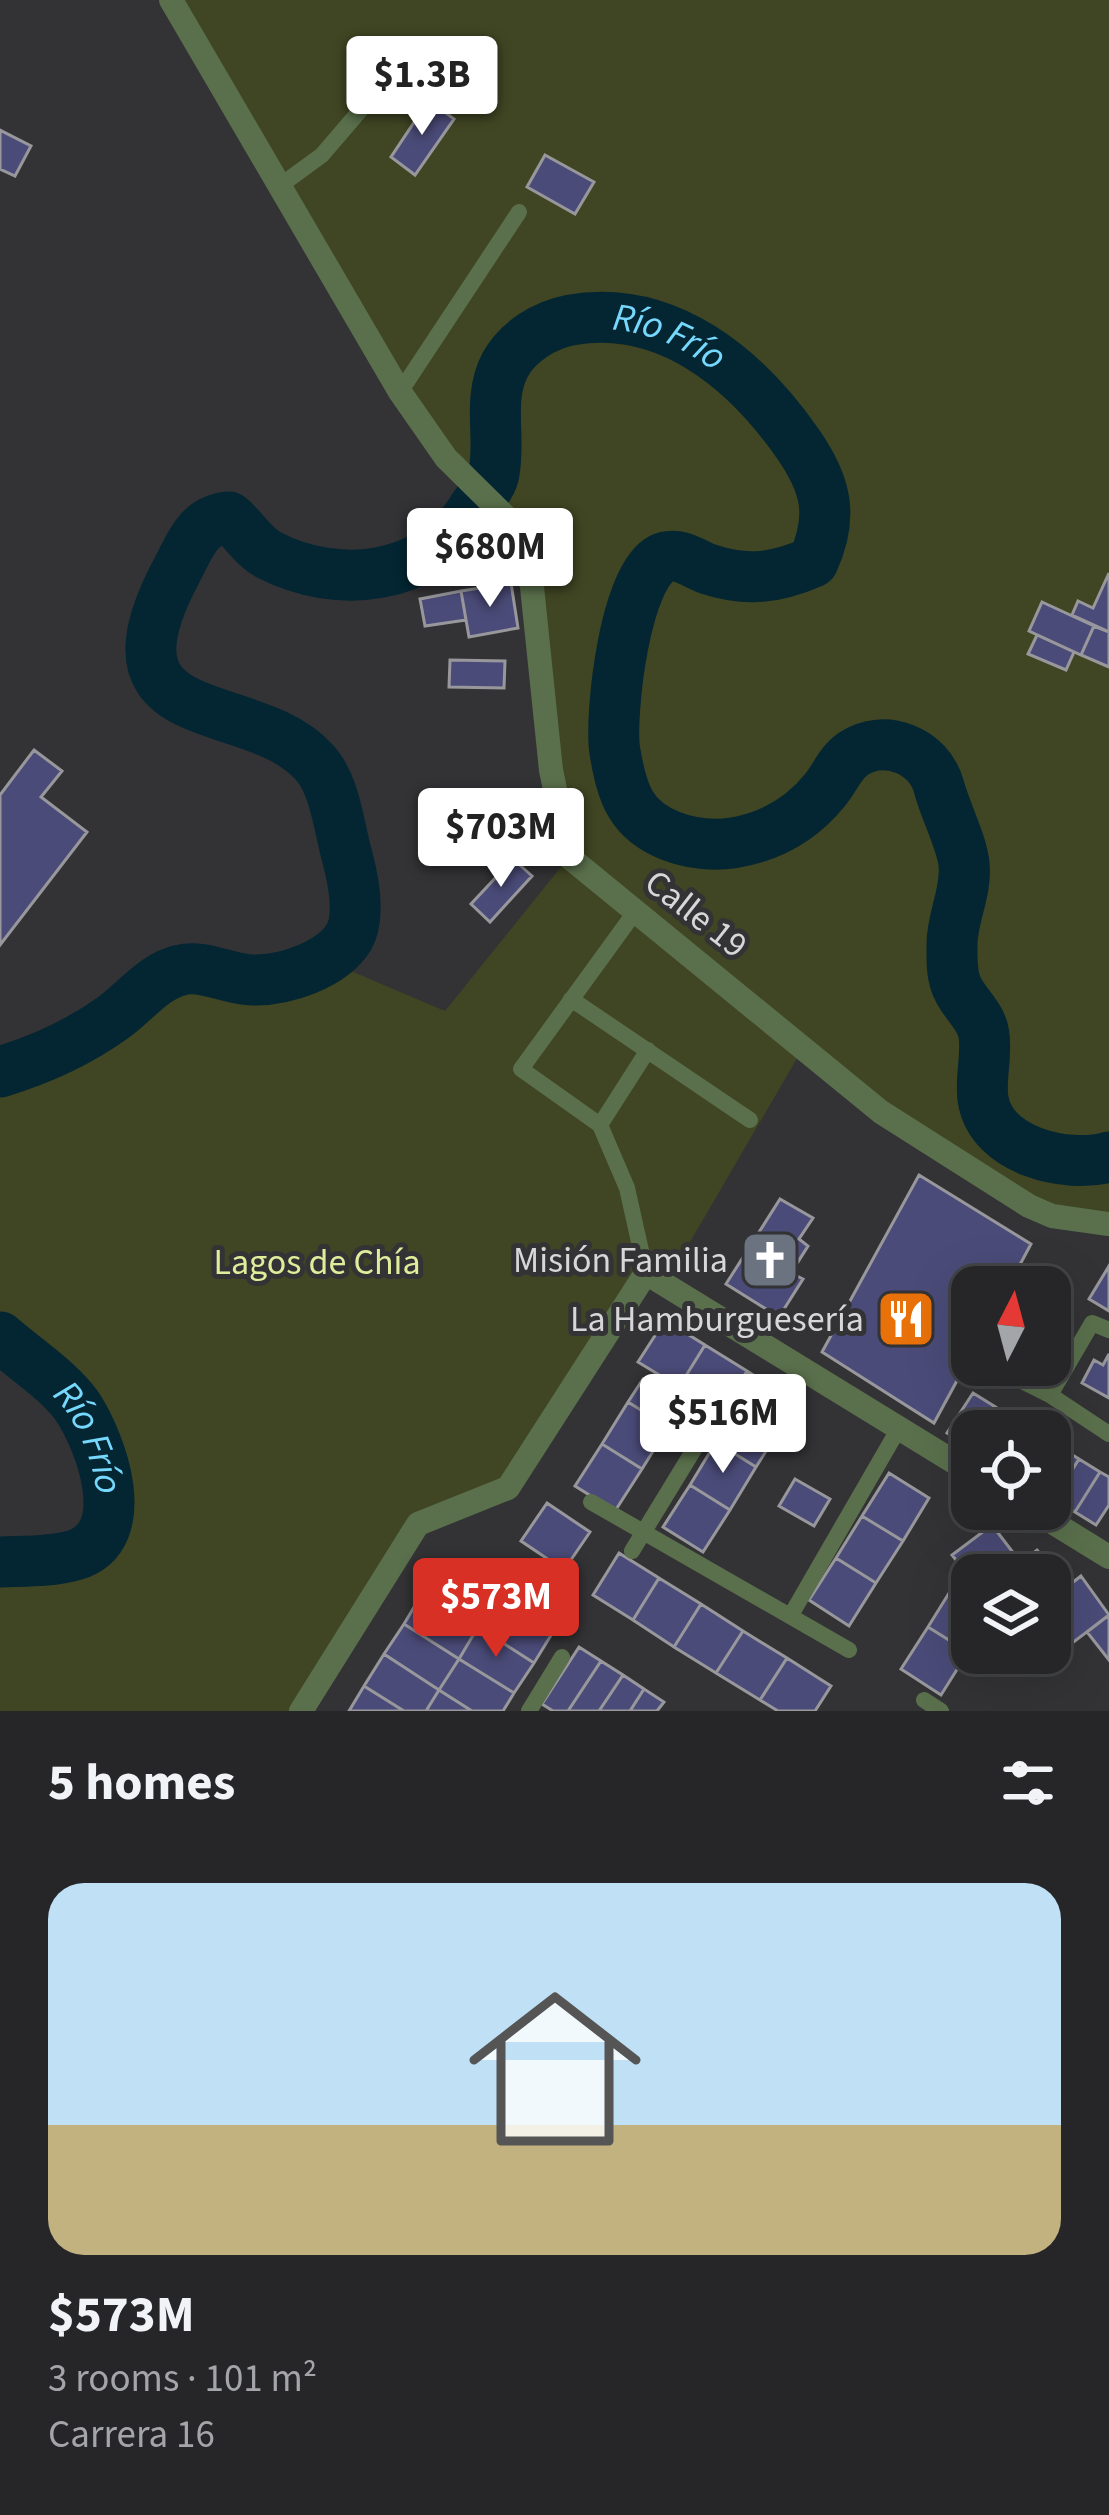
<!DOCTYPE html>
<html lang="en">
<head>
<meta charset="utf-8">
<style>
  body { margin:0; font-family:"Source Sans 3",sans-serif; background:#323234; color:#f1f3f6; height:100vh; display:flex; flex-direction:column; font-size:45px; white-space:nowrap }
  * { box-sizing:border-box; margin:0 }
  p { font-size:39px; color:#a4a5a8 }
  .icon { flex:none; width:66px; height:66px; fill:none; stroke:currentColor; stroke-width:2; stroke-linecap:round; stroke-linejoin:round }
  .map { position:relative; height:1711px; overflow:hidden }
  .sheet { display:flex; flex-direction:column; background:#262628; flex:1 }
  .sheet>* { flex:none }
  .needle { width:78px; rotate:6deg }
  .tools { position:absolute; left:951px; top:1266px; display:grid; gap:24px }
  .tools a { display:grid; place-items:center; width:120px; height:120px; border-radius:24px; background:#262628; box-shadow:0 12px 48px #0002,0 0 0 3px #424345; font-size:60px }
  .price { position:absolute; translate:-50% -102px; padding:0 27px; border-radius:12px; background:#fff; color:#222; font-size:39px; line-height:78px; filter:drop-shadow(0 3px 6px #0008) }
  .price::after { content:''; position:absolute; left:50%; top:72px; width:36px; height:27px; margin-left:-18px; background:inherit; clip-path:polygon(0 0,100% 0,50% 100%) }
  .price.current { background:#d93025; color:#fff }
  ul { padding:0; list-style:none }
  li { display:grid; align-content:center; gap:24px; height:636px; padding:0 48px }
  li+li { border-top:3px solid #424345 }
  li span { display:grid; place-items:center; height:372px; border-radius:36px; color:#555 }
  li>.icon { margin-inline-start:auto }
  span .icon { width:216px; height:216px; fill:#fffc; stroke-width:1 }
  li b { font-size:51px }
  h2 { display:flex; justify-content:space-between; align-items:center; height:144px; padding:0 48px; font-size:51px }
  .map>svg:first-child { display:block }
</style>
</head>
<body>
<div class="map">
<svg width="1109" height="1711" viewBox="0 0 1109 1711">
  <rect width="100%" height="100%" fill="#333336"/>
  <path fill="#404523" d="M171 0H1109V1224L1052 1216 803 1048 665 1285 647 1273 508 1488 418 1524 301 1711H0V1562C23 1561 53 1562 75 1555 136 1536 101 1442 77 1406 57 1379 25 1359 0 1337V1072L86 1036 166 975 186 968 252 980 286 976 325 960 445 1011 569 857 521 542 446 458Z"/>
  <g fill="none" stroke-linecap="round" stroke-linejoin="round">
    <g stroke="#032632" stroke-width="51">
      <path id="s1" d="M0 1072C40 1060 81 1041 114 1017 136 1001 154 976 181 970 203 964 230 980 252 980 284 981 332 965 349 937 361 916 353 878 347 856 339 827 335 784 314 762 251 692 89 737 176 572 190 546 197 520 229 517 244 529 252 546 269 555 339 591 427 580 471 512 478 500 492 486 494 473 501 436 487 400 505 365 518 341 545 325 571 320 667 303 746 369 798 444 826 484 834 516 813 562 776 578 747 582 708 569 694 564 681 553 666 557 625 567 609 718 615 752 622 793 630 820 671 836 726 857 789 835 825 790 835 778 840 763 853 754 884 733 929 750 939 787 945 810 962 843 964 864 967 892 952 917 952 944 952 958 951 976 958 989 965 1004 982 1017 984 1035 987 1056 980 1078 983 1099 991 1151 1067 1169 1109 1157"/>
      <path id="s2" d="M0 1337C25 1359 57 1379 77 1406 101 1442 136 1536 75 1555 53 1562 23 1561 0 1562"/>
    </g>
  </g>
  <path fill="#4b4b79" stroke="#98989c" stroke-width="3" d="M429 100 454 119 415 175 391 157Z
    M0 130 31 146 15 176 0 169Z
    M545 155 594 182 575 214 527 187Z
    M1109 573V632L1072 615 1078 601 1093 608Z
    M511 583 518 628 469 637 461 591Z
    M461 591 466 620 425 626 420 599Z
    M1042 602 1094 626 1081 655 1029 631Z
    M1094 626 1109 632V667L1081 655Z
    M1037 635 1074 652 1066 670 1028 654Z
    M450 660 505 661 504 688 449 687Z
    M34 750 62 771 41 797 87 832 0 945V795Z
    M513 859 532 876 490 922 471 904Z
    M919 1175 1031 1244 1008 1287H972V1353L934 1423 822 1352Z
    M780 1199 813 1218 799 1239 808 1246 791 1273 803 1279 779 1317 726 1284Z
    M1109 1266V1311L1089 1299Z
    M665 1320 705 1345 679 1387 638 1362Z
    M705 1345 747 1371 720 1414 679 1387Z
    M1109 1354V1398L1082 1383 1094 1360 1103 1365Z
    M747 1371 789 1398 762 1440 720 1414Z
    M643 1379 682 1404 668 1427 628 1402Z
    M973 1393 994 1406 978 1431H972L969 1446 947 1433Z
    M628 1402 668 1427 642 1469 602 1444Z
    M994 1406 1015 1420 1008 1431H978Z
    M730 1420 770 1445 756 1467 716 1442Z
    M716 1442 756 1467 730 1510 690 1485Z
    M602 1444 642 1469 615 1511 575 1486Z
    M1058 1446 1079 1459 1054 1499 1050 1458Z
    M1079 1459 1100 1472 1075 1512 1054 1499Z
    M1100 1472 1109 1477V1505L1096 1525 1075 1512Z
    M889 1473 929 1498 903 1541 862 1516Z
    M795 1479 830 1499 814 1526 779 1506Z
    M690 1485 730 1510 703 1552 663 1527Z
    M547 1503 590 1532 564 1570 521 1541Z
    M862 1516 903 1541 876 1583 836 1558Z
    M992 1525 1021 1563 1005 1575H972V1580L952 1555Z
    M1037 1550 1066 1588 1050 1600V1575H1005Z
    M619 1553 659 1578 633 1620 593 1595Z
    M836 1558 876 1583 849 1626 809 1600Z
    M443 1562 498 1597 478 1627 423 1592Z
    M1081 1576 1109 1615 1071 1644 1050 1617V1600Z
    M659 1578 701 1604 674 1647 633 1620Z
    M954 1585 972 1597 968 1652 928 1627Z
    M423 1592 478 1627 459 1659 404 1624Z
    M498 1597 553 1632 534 1663 478 1627Z
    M701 1604 743 1631 716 1673 674 1647Z
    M1109 1615V1660L1087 1632Z
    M404 1624 459 1659 439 1690 384 1654Z
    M478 1627 534 1663 514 1693 459 1659Z
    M928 1627 968 1652 941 1695 901 1669Z
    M743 1631 787 1658 760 1700 716 1673Z
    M579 1647 601 1661 568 1711H553L542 1704Z
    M384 1654 439 1690 426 1711H404L364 1686Z
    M787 1658 831 1686 815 1711H778L760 1700Z
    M459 1659 514 1693 503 1711H472L439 1690Z
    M601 1661 623 1675 599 1711H568Z
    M623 1675 644 1689 630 1711H599Z
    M364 1686 404 1711H349Z
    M644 1689 664 1702 657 1711H630Z
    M439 1690 472 1711H426Z"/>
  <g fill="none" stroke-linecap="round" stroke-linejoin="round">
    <path stroke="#5a704c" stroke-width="16" d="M281 185 322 155 381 86 462 92
      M400 392 519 212
      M635 912 521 1069 600 1125 627 1188 646 1273
      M571 999 750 1120
      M600 1125 648 1050
      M1109 1330 1092 1323 1050 1395 1109 1434
      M1012 1376 1050 1395
      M591 1502 849 1650
      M632 1551 712 1420
      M791 1615 899 1428
      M924 1700 941 1711
      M529 1711 562 1657"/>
    <path stroke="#5a704c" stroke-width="24" d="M1031 1509 1109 1557
      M301 1711 418 1524 508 1488 646 1273 972 1473"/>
    <path stroke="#5a704c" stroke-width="24" d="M171 0 400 392 446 458 510 521 521 542 532 587 551 770 569 857 881 1112 1029 1206 1052 1216 1109 1224"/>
  </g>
  <defs>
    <symbol id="church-square" viewBox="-11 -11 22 22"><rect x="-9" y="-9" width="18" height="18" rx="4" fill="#6b7280" stroke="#333336"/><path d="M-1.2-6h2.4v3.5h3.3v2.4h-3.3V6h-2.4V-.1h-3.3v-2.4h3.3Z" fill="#fff"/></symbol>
    <symbol id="restaurant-square" viewBox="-11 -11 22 22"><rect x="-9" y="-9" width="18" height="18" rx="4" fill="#e8710a" stroke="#333336"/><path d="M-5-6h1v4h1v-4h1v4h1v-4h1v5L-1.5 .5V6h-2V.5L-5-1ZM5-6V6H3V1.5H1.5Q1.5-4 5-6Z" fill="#fff"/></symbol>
  </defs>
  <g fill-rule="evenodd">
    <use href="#church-square" x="737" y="1227" width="66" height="66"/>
    <use href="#restaurant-square" x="873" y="1286" width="66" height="66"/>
  </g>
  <g text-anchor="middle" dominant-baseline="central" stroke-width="10" stroke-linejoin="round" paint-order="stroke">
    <g font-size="36" fill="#d7d7d9" stroke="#333336">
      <text transform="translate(696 914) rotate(38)">Calle 19</text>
    </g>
    <g font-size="36" fill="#d7d7d9" stroke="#333336" text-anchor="end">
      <text x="728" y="1260">Misión Familia</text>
      <text x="864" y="1319">La Hamburguesería</text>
    </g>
    <g font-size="36" fill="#e0ed9b" stroke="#333336">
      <text x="317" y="1262">Lagos de Chía</text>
    </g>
    <g font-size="39" font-style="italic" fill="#77d8fd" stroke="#333336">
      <text stroke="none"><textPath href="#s1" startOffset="1569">Río Frío</textPath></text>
      <text stroke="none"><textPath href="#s2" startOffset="138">Río Frío</textPath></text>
    </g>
  </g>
</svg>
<div class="tools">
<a><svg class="needle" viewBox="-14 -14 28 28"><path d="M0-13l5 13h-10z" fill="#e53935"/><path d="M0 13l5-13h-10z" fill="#a4a5a8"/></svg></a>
<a><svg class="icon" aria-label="locate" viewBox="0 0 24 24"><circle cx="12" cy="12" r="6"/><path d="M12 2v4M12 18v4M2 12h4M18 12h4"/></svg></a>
<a><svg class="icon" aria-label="layers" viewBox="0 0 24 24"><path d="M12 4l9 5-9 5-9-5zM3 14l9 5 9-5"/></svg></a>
</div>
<b class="price" style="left:422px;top:138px">$1.3B</b>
<b class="price" style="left:490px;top:610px">$680M</b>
<b class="price" style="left:501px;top:890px">$703M</b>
<b class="price" style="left:723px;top:1476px">$516M</b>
<b class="price current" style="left:496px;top:1660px">$573M</b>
</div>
<section class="sheet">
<h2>5 homes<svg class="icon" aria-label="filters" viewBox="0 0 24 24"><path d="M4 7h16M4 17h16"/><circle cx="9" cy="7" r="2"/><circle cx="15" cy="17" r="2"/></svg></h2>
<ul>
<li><span style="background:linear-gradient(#bfe0f5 65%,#c2b280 0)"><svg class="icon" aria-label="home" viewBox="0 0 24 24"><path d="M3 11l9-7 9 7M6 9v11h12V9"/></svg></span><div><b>$573M</b><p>3 rooms · 101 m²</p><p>Carrera 16</p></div></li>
</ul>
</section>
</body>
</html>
